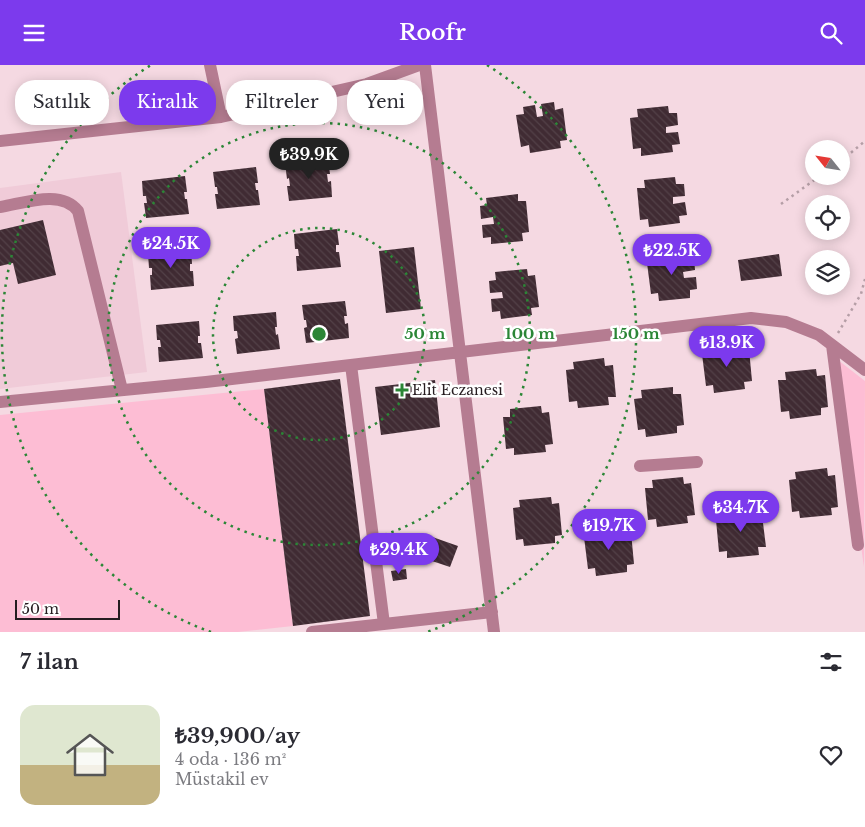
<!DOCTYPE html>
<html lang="tr">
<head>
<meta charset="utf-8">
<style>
  body { margin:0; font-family:"Libre Baskerville",serif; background:#f7f7f7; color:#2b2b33; height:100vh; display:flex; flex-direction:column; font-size:19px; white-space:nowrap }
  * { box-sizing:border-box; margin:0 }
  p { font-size:16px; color:#7c7c81 }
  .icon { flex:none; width:28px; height:28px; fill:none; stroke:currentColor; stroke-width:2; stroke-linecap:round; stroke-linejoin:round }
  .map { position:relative; height:567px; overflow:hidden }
  .panel { display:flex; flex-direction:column; background:#fff; flex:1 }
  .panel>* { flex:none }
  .hud { position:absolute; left:15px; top:15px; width:500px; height:45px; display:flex; gap:10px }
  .needle { width:32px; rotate:300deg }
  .tools { position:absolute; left:805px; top:75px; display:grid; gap:10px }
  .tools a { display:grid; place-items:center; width:45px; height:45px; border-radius:50%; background:#fff; box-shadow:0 2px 12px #0003; font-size:25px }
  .scale { position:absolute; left:15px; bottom:12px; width:105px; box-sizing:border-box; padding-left:5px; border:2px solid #261c20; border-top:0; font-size:14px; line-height:18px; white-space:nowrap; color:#261c20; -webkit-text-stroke:4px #fff; paint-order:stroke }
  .price { position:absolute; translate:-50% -42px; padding:0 11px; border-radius:18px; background:#7c3aed; color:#fff; font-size:16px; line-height:32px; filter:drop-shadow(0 1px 2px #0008) }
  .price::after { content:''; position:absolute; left:50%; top:30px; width:15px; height:11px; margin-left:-8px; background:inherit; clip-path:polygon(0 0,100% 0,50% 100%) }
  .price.on { background:#222; color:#fff }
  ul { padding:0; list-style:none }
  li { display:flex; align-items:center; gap:15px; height:125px; padding:0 20px }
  li span { display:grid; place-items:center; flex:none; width:140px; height:100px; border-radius:15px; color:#555 }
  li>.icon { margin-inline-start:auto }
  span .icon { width:60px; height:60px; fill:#fffc; stroke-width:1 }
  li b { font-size:21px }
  h2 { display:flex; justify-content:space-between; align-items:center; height:60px; padding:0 20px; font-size:21px }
  .pill { padding:0 18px; border-radius:20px; background:#fff; box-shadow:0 2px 12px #0003; font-size:18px; line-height:45px }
  .pill.on { background:#7c3aed; color:#fff }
  header { display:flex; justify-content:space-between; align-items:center; height:65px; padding:0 20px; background:#7c3aed; color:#fff; font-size:22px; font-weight:600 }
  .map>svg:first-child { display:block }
</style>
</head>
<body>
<header><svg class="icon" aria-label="menu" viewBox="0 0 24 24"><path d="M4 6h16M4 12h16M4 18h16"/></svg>Roofr<svg class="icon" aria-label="search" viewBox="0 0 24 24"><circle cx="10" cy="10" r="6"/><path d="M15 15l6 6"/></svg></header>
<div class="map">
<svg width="865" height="567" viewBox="0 0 865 567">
  <defs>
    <pattern id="building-back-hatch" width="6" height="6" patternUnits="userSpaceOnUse" patternTransform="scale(1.25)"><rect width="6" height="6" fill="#402b33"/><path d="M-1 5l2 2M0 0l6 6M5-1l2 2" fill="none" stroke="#534148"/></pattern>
  </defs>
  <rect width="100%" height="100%" fill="#f5d9e2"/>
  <path fill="#f0cbd8" d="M121 107 147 307 0 324V123Z"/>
  <path fill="#fdbdd4" d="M834 292 865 316 864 502Z
    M264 324 293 561 238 567H0V350Z"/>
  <path fill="url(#building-back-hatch)" d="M554 37 555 45 563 43 567 75 560 76 561 83 530 88 529 80 521 82 516 50 524 49 523 42 535 40 537 52 543 51 541 39Z
    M668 41 669 48H677L678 60 666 62V68L678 67 680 79 672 80 673 87 641 91V83L633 84 630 53 638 52 637 44Z
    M328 94 330 109H327L328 117 331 116 332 132 289 136 287 121H290L289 113 287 114 285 98Z
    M256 102 258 118H255L256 125H258L260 140 217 144 215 129H218L217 122H215L213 107Z
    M185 111 187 127H184L185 134H187L189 149 146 153 144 138H147L146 131H143L142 116Z
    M675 112 676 119H684L685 131 673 132V139L685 137 687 150 679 151 680 158 649 162 648 154 640 155 637 123H645L644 115Z
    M518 129V136H526L529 167 522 168 523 176 491 179V172L483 173 482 160 494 159 493 152 481 154 480 141 487 140 486 133Z
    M43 155 56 210 18 219 13 198 0 201V165Z
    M337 164 339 180H336V187H339L341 202 297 206 296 191H299L298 184H295L294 169Z
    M414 182 421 244 386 248 379 186Z
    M191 183 192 199H190V206H193L194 221 151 225 150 210H152V203H149L148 188Z
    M686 186 687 194 694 193 695 205 683 207 684 213 696 212 697 224 690 225V233L659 236 658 228 651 229 647 198 655 197 654 189Z
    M779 189 782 211 741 216 738 195Z
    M527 204 528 211 535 210 539 242 531 243 532 250 501 254 500 246 492 247 491 234 503 233 502 227 490 228 489 216 496 215 495 207Z
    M345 236 347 251H344L345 259 348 258 349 273 306 278 304 263 307 262 306 255H304L302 240Z
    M276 247 277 262H275L276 270 278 269 280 284 237 289 235 274 238 273 237 266H234L233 251Z
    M199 256 200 271H198V278H201L203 293 159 297 158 282H161L160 275H157L156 260Z
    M740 278 741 285 749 284 752 316 744 317 745 324 714 328 713 320 706 321 702 289H710L709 281Z
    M604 293 605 301 613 300 616 332H608L609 340 578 343 577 336 569 337 566 305 574 304 573 297Z
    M816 304 817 311 825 310 828 342 821 343V350L790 354 789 346 781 347 778 315H786L785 307Z
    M340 314 370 551 293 561 264 324Z
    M435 315 440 362 381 370 375 322Z
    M673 322V329H681L684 360 677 361V368L646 372 645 364 638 365 634 334 642 333 641 325Z
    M541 341 542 348 549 347 553 379 545 380 546 387 514 390V383L506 384 503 352H510V344Z
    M827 403 828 411 835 410 838 442 831 443 832 450 800 453 799 446 792 447 789 415 796 414 795 407Z
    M683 412 684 419 691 418 695 450 687 451 688 458 657 462 656 454 648 455 645 423H653L652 415Z
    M551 432 552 439 559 438 562 470 555 471V478L524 481 523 474 516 475 513 443 520 442 519 435Z
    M754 443 755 451 762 450 766 482H758L759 490 727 493V486L719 487 716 455 723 454V447Z
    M623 461V468L631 467 634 499 627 500V507L596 511 595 503 588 504 584 472H592L591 464Z
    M421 468 458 481 450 502 414 490Z
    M382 476a6 6 0 1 1 12 0a6 6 0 1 1-12 0Z
    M406 504 407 514 393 516 391 506Z"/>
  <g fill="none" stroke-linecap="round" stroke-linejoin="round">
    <path stroke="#b59ea6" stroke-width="2.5" stroke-dasharray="2.5 4" stroke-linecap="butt" d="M841 96 865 76
      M781 139 820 111
      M838 268 861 229 865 214"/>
    <path stroke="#b57c91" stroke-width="12" d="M210 0 221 52
      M425 0 494 567
      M0 76 221 52 367 19 419 0
      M0 142C25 138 61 124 78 146L122 325
      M832 280 858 480
      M351 300 384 559
      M0 337 206 317 751 253 786 257 819 270 865 305
      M640 401 697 397
      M312 567 492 547"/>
  </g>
  <g fill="none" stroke="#2b8636" stroke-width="2.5" stroke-dasharray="2.5 5">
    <circle cx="319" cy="269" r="106"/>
    <circle cx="319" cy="269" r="211"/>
    <path d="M211 567A317 317 0 0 1 151 0M487 0A317 317 0 0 1 427 567"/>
  </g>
  <path fill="#2b8636" stroke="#fff" stroke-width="2" d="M399.5 317.5h5v5h5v5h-5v5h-5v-5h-5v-5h5z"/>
  <g text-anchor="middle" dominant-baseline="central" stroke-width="5" stroke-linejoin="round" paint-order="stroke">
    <g font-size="14" fill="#261c20" stroke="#fff" text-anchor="start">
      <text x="412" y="325">Elit Eczanesi</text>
    </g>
  </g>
  <circle cx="319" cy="269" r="8" fill="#2b8636" stroke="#fff" stroke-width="2.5"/>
  <g font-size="15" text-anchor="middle" font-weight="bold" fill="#2b8636" stroke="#fff" stroke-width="5" stroke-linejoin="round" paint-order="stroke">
    <text x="425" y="274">50 m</text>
    <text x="530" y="274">100 m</text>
    <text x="636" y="274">150 m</text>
  </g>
</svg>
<div class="tools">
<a><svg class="needle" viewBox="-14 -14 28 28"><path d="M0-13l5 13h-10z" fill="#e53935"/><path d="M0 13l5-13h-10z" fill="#7c7c81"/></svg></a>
<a><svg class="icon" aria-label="locate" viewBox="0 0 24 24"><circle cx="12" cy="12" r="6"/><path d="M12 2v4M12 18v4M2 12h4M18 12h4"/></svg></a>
<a><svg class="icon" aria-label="layers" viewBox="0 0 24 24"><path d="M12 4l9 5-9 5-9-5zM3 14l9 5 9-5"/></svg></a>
</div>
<div class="scale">50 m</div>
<b class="price on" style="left:309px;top:115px">₺39.9K</b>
<b class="price" style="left:171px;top:204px">₺24.5K</b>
<b class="price" style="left:672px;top:211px">₺22.5K</b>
<b class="price" style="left:727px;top:303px">₺13.9K</b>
<b class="price" style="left:741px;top:468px">₺34.7K</b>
<b class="price" style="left:609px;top:486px">₺19.7K</b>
<b class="price" style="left:399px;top:510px">₺29.4K</b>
<div class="hud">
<a class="pill">Satılık</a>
<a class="pill on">Kiralık</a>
<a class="pill">Filtreler</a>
<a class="pill">Yeni</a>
</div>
</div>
<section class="panel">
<h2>7 ilan<svg class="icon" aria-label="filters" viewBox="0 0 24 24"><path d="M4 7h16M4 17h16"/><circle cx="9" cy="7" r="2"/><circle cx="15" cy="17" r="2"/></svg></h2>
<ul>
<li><span style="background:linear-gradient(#dfe7d0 60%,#c2b280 0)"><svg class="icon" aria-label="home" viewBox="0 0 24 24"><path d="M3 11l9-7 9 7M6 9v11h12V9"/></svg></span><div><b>₺39,900/ay</b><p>4 oda · 136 m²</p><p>Müstakil ev</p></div><svg class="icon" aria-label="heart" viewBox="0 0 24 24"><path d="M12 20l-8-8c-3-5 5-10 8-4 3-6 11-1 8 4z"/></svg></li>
</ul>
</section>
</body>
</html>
